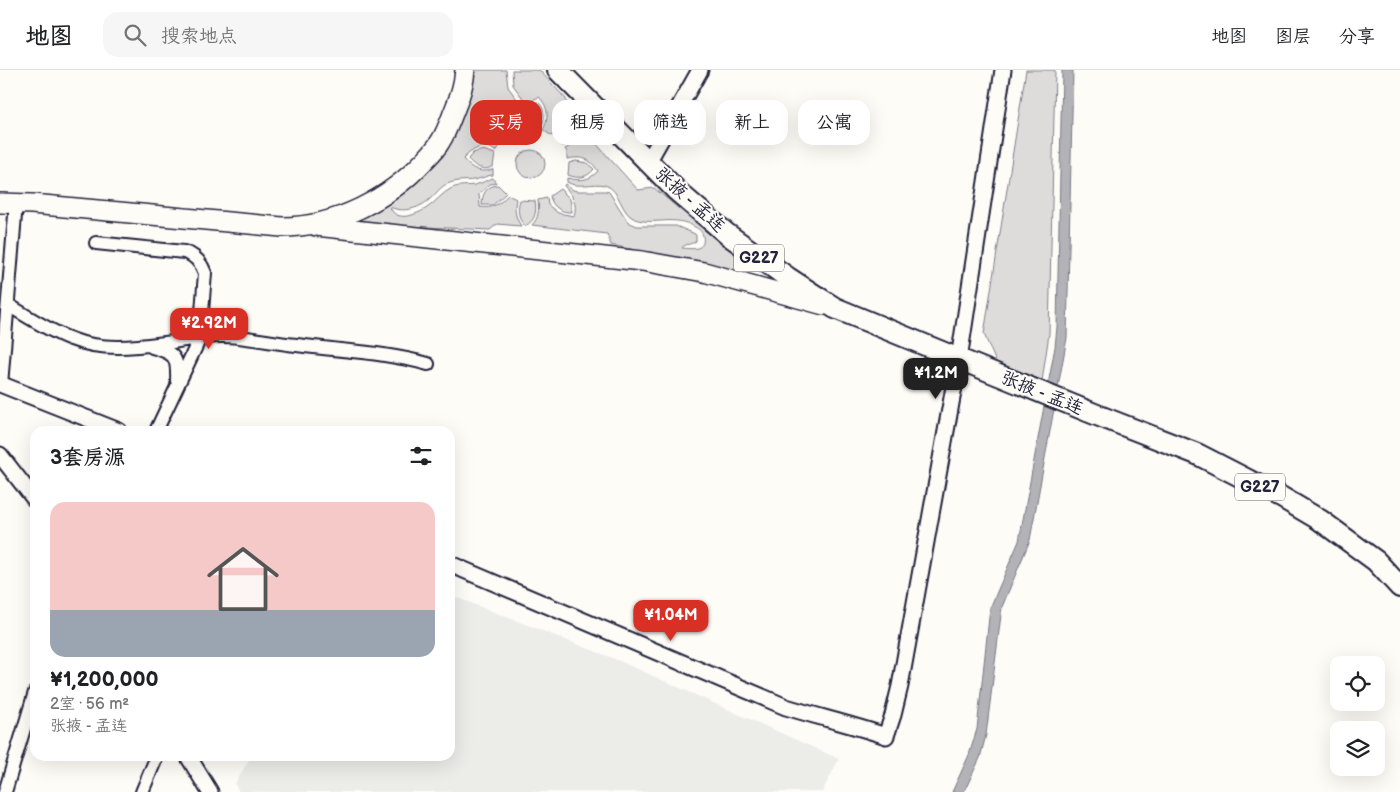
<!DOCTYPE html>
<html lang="zh">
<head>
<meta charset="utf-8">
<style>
  body { margin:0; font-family:"Balsamiq Sans","LXGW WenKai TC",sans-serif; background:#f6f6f6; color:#202124; height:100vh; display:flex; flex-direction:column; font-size:19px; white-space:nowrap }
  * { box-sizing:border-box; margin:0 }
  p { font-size:16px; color:#757577 }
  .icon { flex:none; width:28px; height:28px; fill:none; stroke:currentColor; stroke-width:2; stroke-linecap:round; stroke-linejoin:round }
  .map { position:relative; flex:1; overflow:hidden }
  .drawer { position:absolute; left:30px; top:356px; width:425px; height:335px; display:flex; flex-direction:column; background:#fff; border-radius:15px; box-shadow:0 5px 20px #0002 }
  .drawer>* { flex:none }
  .top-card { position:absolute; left:470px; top:30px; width:475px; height:45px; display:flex; gap:10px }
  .controls { position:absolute; left:1330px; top:586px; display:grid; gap:10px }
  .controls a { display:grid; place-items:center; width:55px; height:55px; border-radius:10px; background:#fff; box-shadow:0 5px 20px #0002; font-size:25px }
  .price { position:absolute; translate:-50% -42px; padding:0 11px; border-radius:10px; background:#d93025; color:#fff; font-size:16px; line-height:32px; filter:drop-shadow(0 1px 2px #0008) }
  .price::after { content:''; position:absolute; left:50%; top:30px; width:15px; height:11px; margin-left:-8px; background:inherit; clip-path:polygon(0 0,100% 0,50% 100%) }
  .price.current { background:#222; color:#fff }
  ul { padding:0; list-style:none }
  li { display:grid; align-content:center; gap:10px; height:265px; padding:0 20px }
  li+li { border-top:1px solid #e0e0e0 }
  li span { display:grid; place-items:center; height:155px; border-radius:15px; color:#555 }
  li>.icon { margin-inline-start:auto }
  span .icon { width:90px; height:90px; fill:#fffc; stroke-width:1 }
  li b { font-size:21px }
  h2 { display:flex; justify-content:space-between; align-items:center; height:60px; padding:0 20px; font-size:21px }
  .pill { padding:0 18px; border-radius:15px; background:#fff; box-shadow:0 5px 20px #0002; font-size:18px; line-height:45px }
  .pill.current { background:#d93025; color:#fff }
  header { display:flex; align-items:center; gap:30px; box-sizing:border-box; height:70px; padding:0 25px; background:#fff; border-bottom:1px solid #e0e0e0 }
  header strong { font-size:24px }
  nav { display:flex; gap:28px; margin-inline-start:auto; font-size:18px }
  .search { width:350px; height:45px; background:#f6f6f6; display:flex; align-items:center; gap:12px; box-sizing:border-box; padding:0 18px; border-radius:15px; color:#757577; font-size:19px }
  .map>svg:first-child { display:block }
</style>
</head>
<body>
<header>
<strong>地图</strong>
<div class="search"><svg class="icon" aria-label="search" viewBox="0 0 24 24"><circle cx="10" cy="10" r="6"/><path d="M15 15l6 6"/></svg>搜索地点</div>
<nav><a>地图</a><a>图层</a><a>分享</a></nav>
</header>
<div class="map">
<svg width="1400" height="722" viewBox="0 0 1400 722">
  <rect width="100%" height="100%" fill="#fdfcf7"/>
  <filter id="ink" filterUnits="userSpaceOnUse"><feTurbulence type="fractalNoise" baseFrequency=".02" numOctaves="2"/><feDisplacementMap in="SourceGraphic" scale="10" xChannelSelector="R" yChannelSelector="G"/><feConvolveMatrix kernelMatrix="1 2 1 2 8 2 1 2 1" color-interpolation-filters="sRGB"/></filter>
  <g filter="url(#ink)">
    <path fill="#ecece9" d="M450 525 615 589 839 689 822 722H239L235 714 251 686H450Z"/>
    <path fill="#dddcdb" stroke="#807f8b" d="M472 0H506L508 17 519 32 517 61H515C510 47 503 41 488 42 486 55 487 68 502 72L496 82C486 71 472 79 463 89 471 99 481 104 493 99V105C488 105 483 108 478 109 468 112 458 109 447 114 440 117 436 124 430 129 419 139 403 143 390 137 396 153 416 145 427 138 436 132 442 123 452 118 459 115 468 116 475 115 482 113 487 110 493 108L496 113 490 114 479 124 480 137C493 139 499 134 508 125L516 129C514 139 515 147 521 156L497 154 490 160 367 154 354 151C401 135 443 95 461 48 467 33 470 16 472 0Z
      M512 0H539L566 29 567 43 576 51C564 51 558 56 552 66L543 60C549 48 549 37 539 27 525 32 523 45 527 58L522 59 523 43 526 33 522 27 513 15Z
      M1026 0H1055L1049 264 1042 311 996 292 984 264Z
      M536 32H538C546 39 545 50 541 59L530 58C526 48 528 40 536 32Z
      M490 46C503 46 509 52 512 64L504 71C493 65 489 58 490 46Z
      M573 54H578V65L571 72 563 76 556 67 564 57Z
      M582 58 638 120 654 118 720 173 746 190 748 197C745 202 743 202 737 201L611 175 607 164 532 155C539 148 539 140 538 130L547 128 548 135 558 143 574 146C578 134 572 124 564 116L565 114 573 120 577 121H606L609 122 628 152 637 156H676L695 164 696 166V171C692 175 685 173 682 178 692 179 706 181 703 166 702 161 699 159 695 157 674 144 654 156 635 149 620 143 621 120 605 115 593 112 578 119 567 112V108C580 111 589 111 598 101 590 88 582 86 567 89V82L565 79C575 74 579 69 582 58Z
      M483 80 495 84 493 96C484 102 475 97 468 89L473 83Z
      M517 94a14 14 0 1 1 28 0a14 14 0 1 1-28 0Z
      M576 91 587 93 594 99C587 108 578 109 568 105L569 93Z
      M498 115 506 123 493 135H482C482 124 486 116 498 115Z
      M560 119 570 129 572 142C562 143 552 137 550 126Z
      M520 130 535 131C537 142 535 151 525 156 518 149 517 139 520 130Z"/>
    <path fill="#b2b2b7" stroke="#787885" d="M1062 0H1073L1067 268 1030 470 1002 537 986 665 980 688 964 722H952L969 685 977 659 990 538 1019 471 1055 277 1057 257Z"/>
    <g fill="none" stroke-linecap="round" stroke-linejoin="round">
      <defs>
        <path id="minor" d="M96 173 184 182C195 185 201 192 205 203L200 268 156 361
          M8 235C29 247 49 261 71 269 101 281 135 277 165 273 184 271 202 266 222 266 245 266 273 273 297 275 341 281 385 282 428 294
          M152 277C175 283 178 287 177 311
          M1 315 16 133
          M5 722 35 622
          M142 722 157 686"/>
        <path id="tertiary" d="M648 92 700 0
          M0 314 119 361
          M0 385 35 430
          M450 494 786 637C819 647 853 655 886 666L893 645 900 616 959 289 1003 0
          M188 686 210 722"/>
        <path id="primary" d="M0 133 32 134 282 157C336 157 389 129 425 90 430 85 436 79 440 72 446 63 450 51 454 41 460 27 464 14 465 0
          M316 156 642 191 704 202 824 235"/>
        <path id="trunk" d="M558 0 677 121 727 164 787 207 813 224 835 238 959 289 1102 347 1197 384 1281 427 1320 450 1376 491 1400 517"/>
      </defs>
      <use href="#minor" stroke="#22223b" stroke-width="16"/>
      <use href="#tertiary" stroke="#22223b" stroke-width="19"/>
      <use href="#primary" stroke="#22223b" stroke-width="22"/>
      <use href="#trunk" stroke="#22223b" stroke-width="24"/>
      <use href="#minor" stroke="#fdfcf7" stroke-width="12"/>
      <use href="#tertiary" stroke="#fdfcf7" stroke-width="15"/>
      <use href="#primary" stroke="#fdfcf7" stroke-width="19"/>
      <use href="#trunk" stroke="#fdfcf7" stroke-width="20"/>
    </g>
  </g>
  <g text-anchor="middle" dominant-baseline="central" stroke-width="4" stroke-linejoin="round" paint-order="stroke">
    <g fill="#fdfcf7" stroke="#646373" stroke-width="1">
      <rect x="734" y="174.5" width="50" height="27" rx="4"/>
      <rect x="1235" y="403.5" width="50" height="27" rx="4"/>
    </g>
    <g font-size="16" font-weight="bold" fill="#22223b">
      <text x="759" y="188">G227</text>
      <text x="1260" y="417">G227</text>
    </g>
    <g font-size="18" fill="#22223b" stroke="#fdfcf7">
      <text transform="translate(690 130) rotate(42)">张掖 - 孟连</text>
      <text transform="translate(1042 323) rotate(22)">张掖 - 孟连</text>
    </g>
  </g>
</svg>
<div class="controls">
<a><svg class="icon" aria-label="locate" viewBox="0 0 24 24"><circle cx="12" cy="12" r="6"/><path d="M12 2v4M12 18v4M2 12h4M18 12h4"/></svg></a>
<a><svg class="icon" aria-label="layers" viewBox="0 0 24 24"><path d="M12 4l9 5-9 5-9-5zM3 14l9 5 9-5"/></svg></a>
</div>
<b class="price" style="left:209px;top:280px">¥2.92M</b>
<b class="price current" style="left:936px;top:330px">¥1.2M</b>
<b class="price" style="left:671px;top:572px">¥1.04M</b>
<div class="top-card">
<a class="pill current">买房</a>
<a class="pill">租房</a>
<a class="pill">筛选</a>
<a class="pill">新上</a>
<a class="pill">公寓</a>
</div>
<section class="drawer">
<h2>3套房源<svg class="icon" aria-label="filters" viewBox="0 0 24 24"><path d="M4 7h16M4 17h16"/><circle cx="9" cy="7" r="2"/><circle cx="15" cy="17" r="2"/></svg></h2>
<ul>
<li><span style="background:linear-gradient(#f6c9c9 70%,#9aa5b1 0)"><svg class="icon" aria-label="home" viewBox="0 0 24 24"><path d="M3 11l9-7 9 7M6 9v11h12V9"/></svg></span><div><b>¥1,200,000</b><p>2室 · 56 m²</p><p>张掖 - 孟连</p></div></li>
</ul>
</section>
</div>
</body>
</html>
